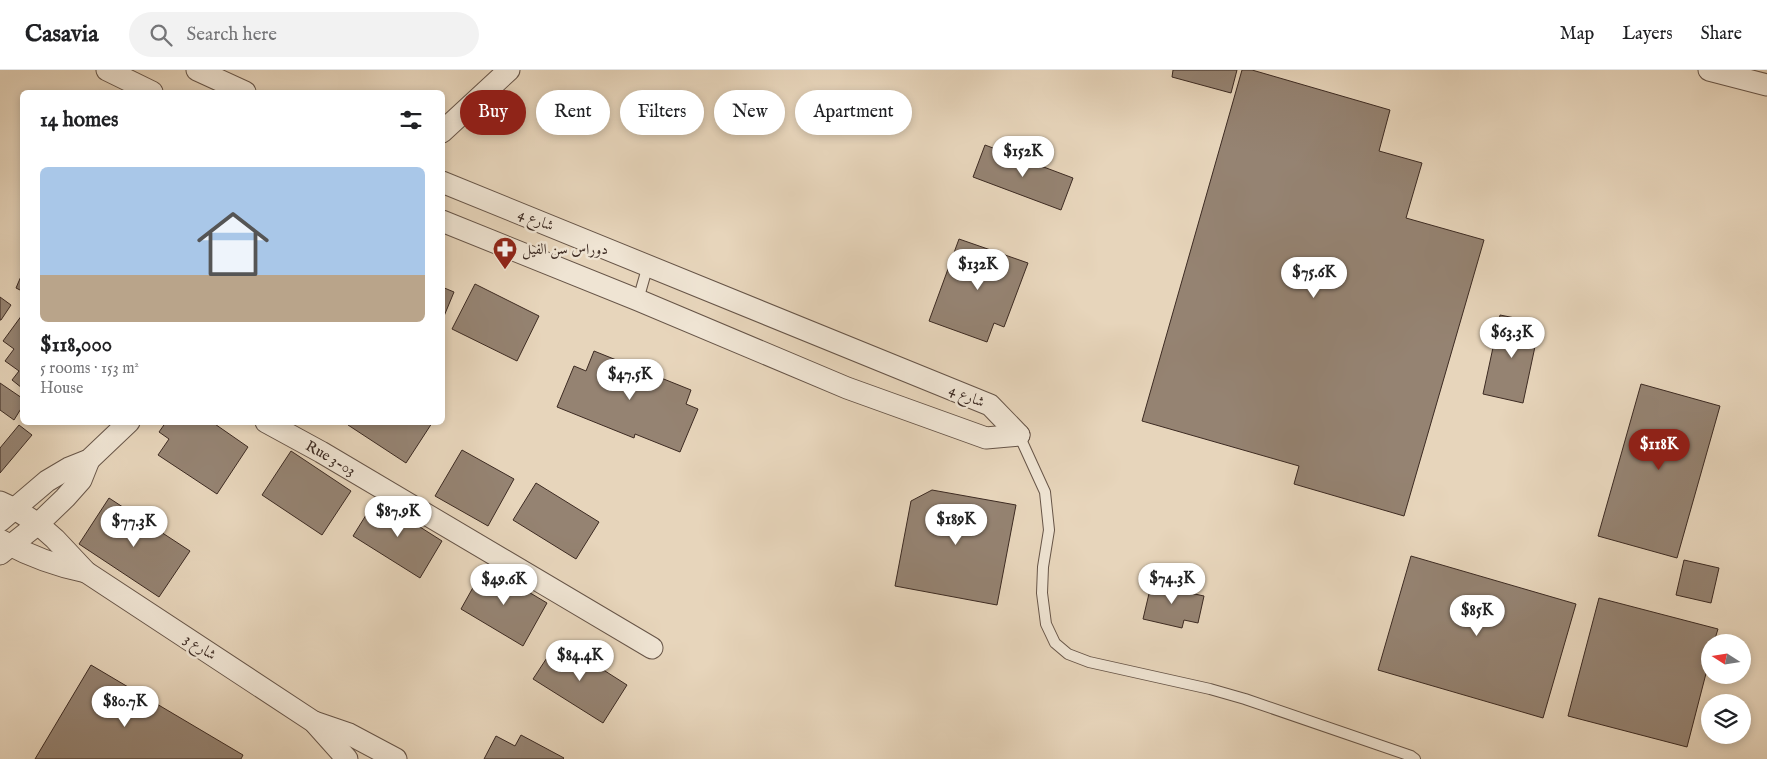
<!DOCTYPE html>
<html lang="en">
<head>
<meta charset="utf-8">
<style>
  body { margin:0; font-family:"IM FELL English",Amiri,serif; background:#f2f2f2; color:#202124; height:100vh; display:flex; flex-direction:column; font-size:19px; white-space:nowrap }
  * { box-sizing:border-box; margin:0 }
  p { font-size:16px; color:#757577 }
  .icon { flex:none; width:28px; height:28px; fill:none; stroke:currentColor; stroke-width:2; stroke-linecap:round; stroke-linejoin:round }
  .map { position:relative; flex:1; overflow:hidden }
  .details { position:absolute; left:20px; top:20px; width:425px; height:335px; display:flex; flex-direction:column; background:#fff; border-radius:8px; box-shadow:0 2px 8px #0003 }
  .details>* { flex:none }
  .guide { position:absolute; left:460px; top:20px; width:475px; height:45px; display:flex; gap:10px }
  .needle { width:32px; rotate:282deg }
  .controls { position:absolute; left:1701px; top:564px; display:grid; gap:10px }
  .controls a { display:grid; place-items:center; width:50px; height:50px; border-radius:50%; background:#fff; box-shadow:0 2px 8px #0003; font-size:25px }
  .price { position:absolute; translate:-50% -42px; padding:0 11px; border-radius:18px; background:#fff; color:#222; font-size:16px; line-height:32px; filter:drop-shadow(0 1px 2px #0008) }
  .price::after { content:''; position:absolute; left:50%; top:30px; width:15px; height:11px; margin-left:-8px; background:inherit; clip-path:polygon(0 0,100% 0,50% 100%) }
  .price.selected { background:#8f2418; color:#fff }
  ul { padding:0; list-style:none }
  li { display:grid; align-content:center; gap:10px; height:265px; padding:0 20px }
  li span { display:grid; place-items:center; height:155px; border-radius:8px; color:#555 }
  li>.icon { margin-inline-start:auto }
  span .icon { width:90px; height:90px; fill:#fffc; stroke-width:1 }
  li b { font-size:21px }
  h2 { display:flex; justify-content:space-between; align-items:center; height:60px; padding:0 20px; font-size:21px }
  .pill { padding:0 18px; border-radius:22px; background:#fff; box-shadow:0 2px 8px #0003; font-size:18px; line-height:45px }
  .pill.selected { background:#8f2418; color:#fff }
  header { display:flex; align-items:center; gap:30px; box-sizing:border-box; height:70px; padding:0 25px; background:#fff; border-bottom:1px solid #e0e0e0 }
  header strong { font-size:24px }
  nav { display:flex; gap:28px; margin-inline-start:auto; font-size:18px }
  .search { width:350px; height:45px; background:#f2f2f2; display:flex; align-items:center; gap:12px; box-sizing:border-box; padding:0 18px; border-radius:28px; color:#757577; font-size:19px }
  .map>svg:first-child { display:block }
</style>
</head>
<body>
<header>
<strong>Casavia</strong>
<div class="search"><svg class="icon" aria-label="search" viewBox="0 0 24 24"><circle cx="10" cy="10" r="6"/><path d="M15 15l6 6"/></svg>Search here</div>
<nav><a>Map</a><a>Layers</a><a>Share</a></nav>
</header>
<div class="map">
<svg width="1767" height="689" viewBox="0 0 1767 689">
  <rect width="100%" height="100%" fill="#e7d5bb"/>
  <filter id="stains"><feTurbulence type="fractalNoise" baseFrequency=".004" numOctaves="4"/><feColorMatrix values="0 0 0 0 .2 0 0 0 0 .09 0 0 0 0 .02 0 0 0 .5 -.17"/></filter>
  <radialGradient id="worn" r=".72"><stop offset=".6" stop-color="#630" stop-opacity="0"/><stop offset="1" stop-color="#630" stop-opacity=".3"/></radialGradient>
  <path fill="#958372" stroke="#3c2a22" d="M1173 0H1237L1231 23 1172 7Z
    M1242 0H1252L1390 40 1379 81 1422 93 1406 148 1484 170 1404 446 1294 414 1299 396 1142 351Z
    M985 75 1073 108 1061 140 973 107Z
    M959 169 1028 193 1004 257 994 253 987 272 929 251Z
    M22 204V221L16 218Z
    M475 214 539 246 517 291 452 259Z
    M442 217 454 222 442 251Z
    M0 227 11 235 1 250H0Z
    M22 245V318L12 310 19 301 5 291 14 279 3 271Z
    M1500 245 1540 253 1523 333 1483 324Z
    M594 281 691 320 686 334 698 339 680 382 635 364 634 368 557 337 574 296 586 301Z
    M0 313 22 328V337L14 350 0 340Z
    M1641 314 1720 336 1677 488 1598 466Z
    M166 352H212L248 377 217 424 158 385 169 369 159 362Z
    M350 352H431L432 353 406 393 348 355Z
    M19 355 32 365 0 403V378Z
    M462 380 514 409 488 456 435 426Z
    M291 381 351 421 322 465 262 425Z
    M536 413 599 452 576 489 513 450Z
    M932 420 1016 435 997 535 895 516 911 431Z
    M109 428 190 481 159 527 79 474Z
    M376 429 442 471 420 508 353 466Z
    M1411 486 1576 534 1543 648 1378 600Z
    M1684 490 1719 498 1711 533 1676 525Z
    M485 496 547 533 523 576 461 539Z
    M1152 511 1191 520 1190 523 1204 526 1198 553 1184 550 1182 558 1143 549Z
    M1599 528 1718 559 1714 572H1710V588L1687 677 1568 646Z
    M558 571 627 615 603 653 533 609Z
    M91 595 243 685 241 689H35Z
    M521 665 564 688 563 689H484L496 666 515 676Z"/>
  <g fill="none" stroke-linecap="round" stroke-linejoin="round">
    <defs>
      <path id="lane" d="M638 230 648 195
        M1019 365 1045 422 1049 460 1043 497 1042 523 1046 554 1055 573 1068 584 1089 592 1210 619 1245 629 1411 686 1415 689"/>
      <g id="street">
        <path d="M107 0 152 22"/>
        <path d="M197 0 245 22"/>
        <path d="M1709 0 1767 15"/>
        <path d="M442 62 509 0"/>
        <path d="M442 112 990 335 1019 365"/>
        <path d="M442 151 638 230 847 318 986 368 1019 365"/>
        <path id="s1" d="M266 352 321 382 652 578"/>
        <path d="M0 432 15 439 38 454 55 469 86 502 314 652 347 689"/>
        <path d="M0 451 47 411 69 398 89 390 129 352"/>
        <path d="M0 470C27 485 56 496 86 502"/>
        <path d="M0 484 38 454 65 428 81 410 89 390"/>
        <path d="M314 652 349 664 396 689"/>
      </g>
    </defs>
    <use href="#lane" stroke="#675548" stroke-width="12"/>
    <use href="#street" stroke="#675548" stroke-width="23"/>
    <use href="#lane" stroke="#efe4d3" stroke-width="10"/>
    <use href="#street" stroke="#efe4d3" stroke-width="21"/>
  </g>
  <defs>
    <symbol id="pharmacy-pin" viewBox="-11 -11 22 30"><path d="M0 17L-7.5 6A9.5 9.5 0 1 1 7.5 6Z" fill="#8f2418" stroke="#efe4d3"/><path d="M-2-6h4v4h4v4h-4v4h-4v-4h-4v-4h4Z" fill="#fff"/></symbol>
  </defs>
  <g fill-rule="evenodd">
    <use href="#pharmacy-pin" x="491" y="165" width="28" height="38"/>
  </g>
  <g text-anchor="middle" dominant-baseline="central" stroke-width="5" stroke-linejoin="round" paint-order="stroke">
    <g font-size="15" fill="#3c2a22" stroke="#efe4d3">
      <text transform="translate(536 150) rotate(22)">شارع 4</text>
      <text transform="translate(967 326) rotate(23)">شارع 4</text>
      <text stroke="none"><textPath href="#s1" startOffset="74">Rue 3-03</textPath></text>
      <text transform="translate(200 577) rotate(33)">شارع 3</text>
    </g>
    <g font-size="15" fill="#3c2a22" stroke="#efe4d3" text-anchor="start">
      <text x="522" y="179">دوراس سن الفيل</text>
    </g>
  </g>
  <rect width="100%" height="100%" filter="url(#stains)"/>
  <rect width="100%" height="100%" fill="url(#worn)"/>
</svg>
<div class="controls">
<a><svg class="needle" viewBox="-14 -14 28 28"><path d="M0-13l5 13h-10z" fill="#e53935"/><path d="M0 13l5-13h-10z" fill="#757577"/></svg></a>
<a><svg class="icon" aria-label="layers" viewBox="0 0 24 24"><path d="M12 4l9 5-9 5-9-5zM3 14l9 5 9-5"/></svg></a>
</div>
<b class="price" style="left:1023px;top:108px">$152K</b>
<b class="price" style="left:978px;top:221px">$132K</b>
<b class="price" style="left:1314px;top:229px">$75.6K</b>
<b class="price" style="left:1512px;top:289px">$63.3K</b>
<b class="price" style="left:630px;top:331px">$47.5K</b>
<b class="price selected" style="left:1659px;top:401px">$118K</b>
<b class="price" style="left:398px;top:468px">$87.9K</b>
<b class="price" style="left:956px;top:476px">$189K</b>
<b class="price" style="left:134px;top:478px">$77.3K</b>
<b class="price" style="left:1172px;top:535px">$74.3K</b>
<b class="price" style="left:504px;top:536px">$49.6K</b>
<b class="price" style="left:1477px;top:567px">$85K</b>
<b class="price" style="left:580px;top:612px">$84.4K</b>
<b class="price" style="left:125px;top:658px">$80.7K</b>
<div class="guide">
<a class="pill selected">Buy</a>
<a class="pill">Rent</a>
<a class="pill">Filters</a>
<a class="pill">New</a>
<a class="pill">Apartment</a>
</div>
<section class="details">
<h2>14 homes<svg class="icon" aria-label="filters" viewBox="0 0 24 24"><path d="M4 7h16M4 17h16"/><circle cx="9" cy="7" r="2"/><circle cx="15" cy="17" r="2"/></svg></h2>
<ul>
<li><span style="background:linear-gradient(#a9c7e8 70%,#b9a48a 0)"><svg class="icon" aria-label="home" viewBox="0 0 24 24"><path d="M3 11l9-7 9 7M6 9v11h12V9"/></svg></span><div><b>$118,000</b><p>5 rooms · 153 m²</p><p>House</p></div></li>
</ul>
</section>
</div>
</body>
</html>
